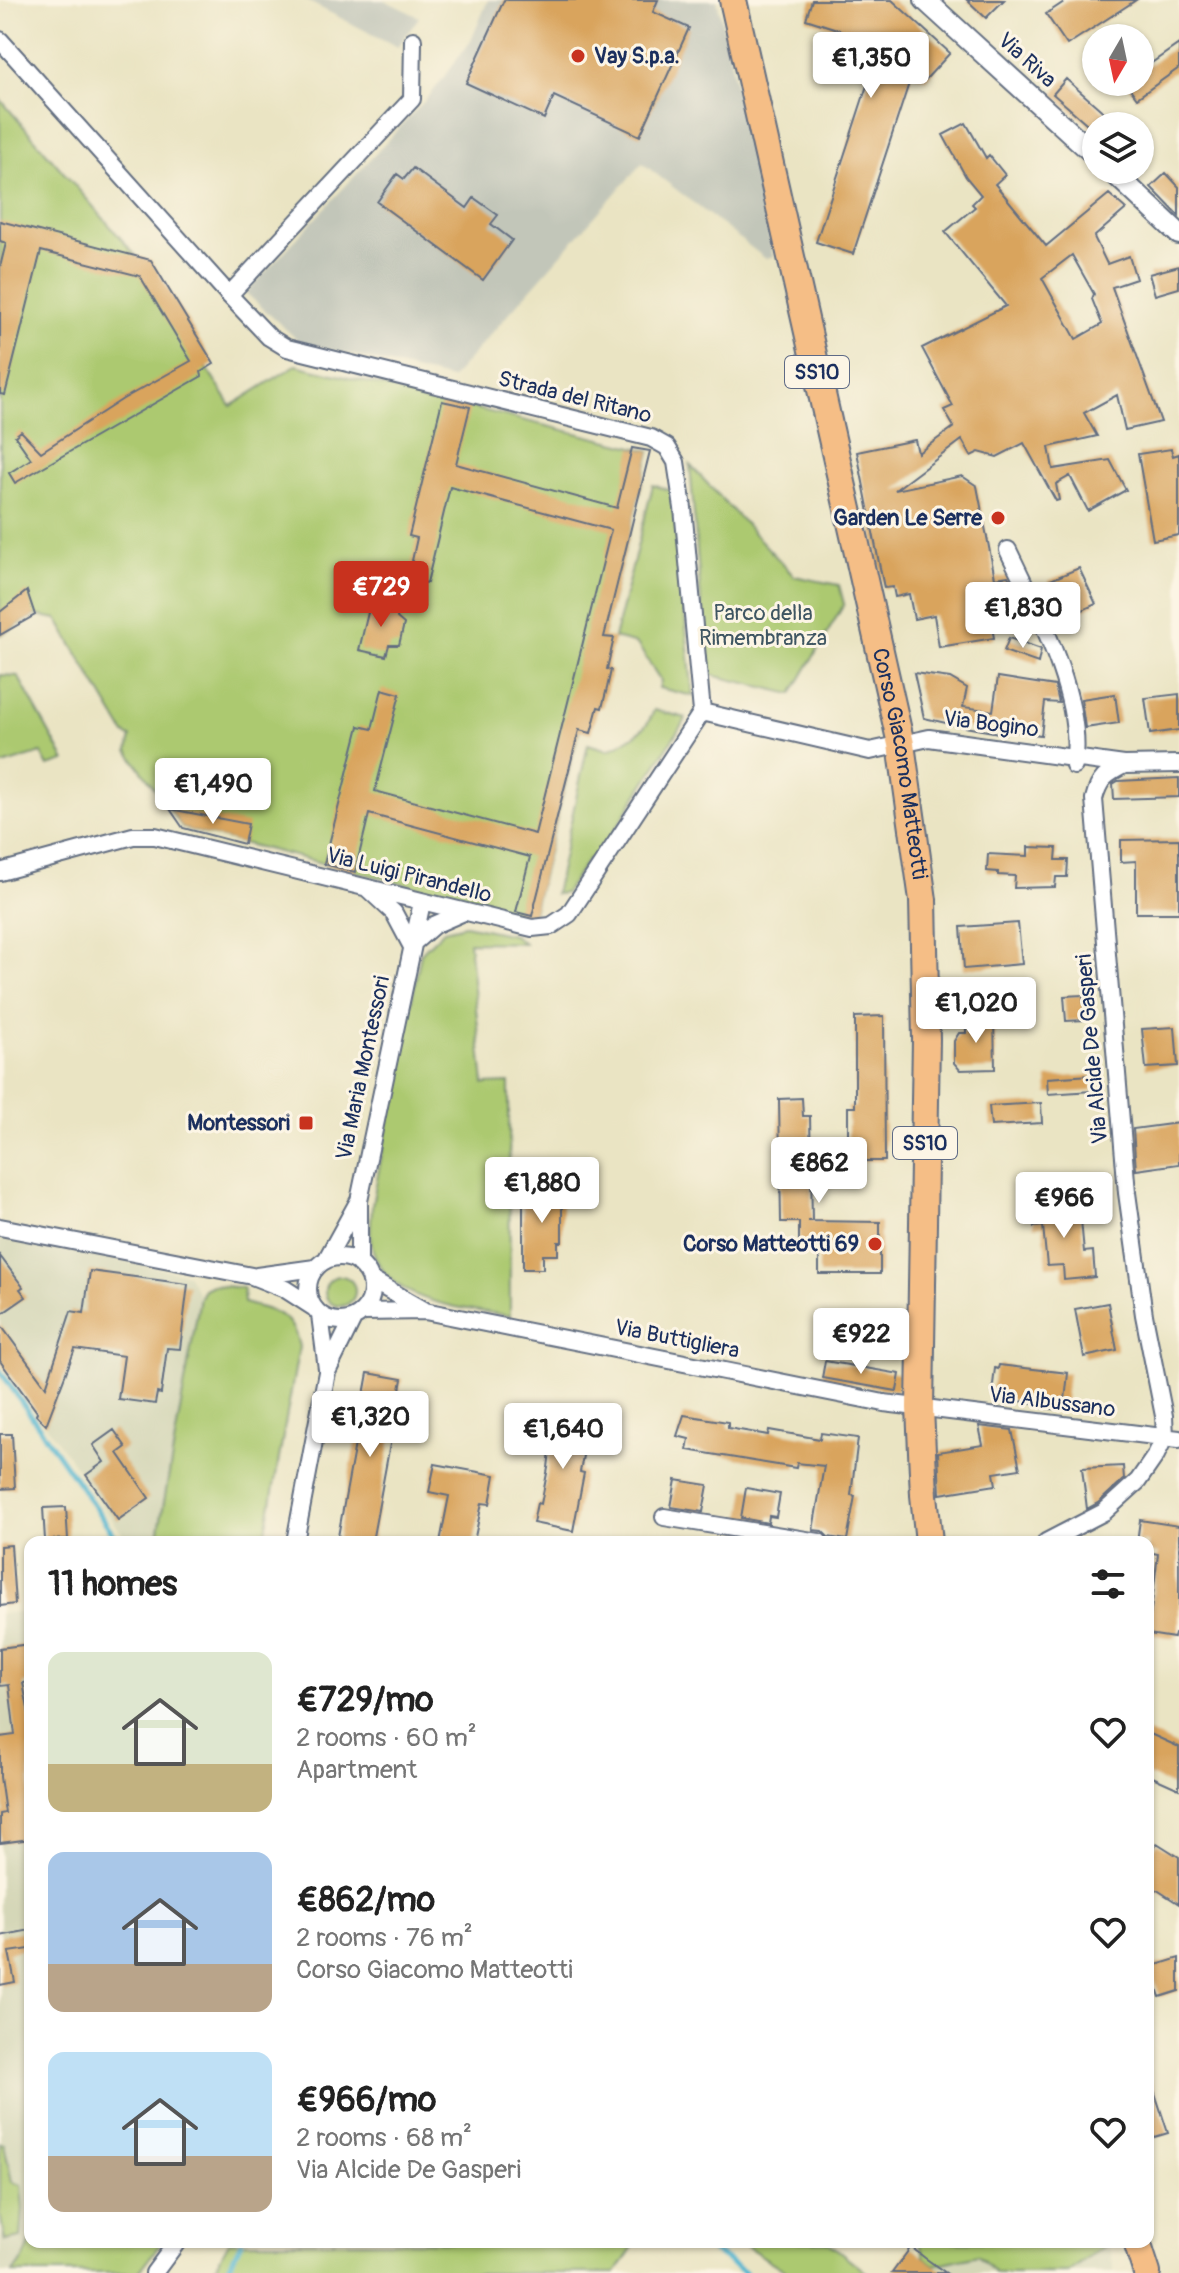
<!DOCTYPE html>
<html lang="en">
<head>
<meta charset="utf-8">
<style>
  body { margin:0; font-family:Pangolin,sans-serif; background:#f2f2f2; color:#222; height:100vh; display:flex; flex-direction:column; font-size:30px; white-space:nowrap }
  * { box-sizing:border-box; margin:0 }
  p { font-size:26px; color:#767676 }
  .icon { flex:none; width:44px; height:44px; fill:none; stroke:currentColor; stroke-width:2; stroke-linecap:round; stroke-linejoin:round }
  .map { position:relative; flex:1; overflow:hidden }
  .side { position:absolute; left:24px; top:1536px; width:1130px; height:712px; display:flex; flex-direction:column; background:#fff; border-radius:16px; box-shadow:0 2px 6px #0004 }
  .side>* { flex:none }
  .needle { width:52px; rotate:189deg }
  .tools { position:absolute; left:1082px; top:24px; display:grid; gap:16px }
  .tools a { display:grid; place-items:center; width:72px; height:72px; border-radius:50%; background:#fff; box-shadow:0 2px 6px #0004; font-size:40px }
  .price { position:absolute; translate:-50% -68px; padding:0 18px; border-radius:8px; background:#fff; color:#222; font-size:26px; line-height:52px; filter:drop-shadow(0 2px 4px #0008) }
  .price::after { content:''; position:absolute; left:50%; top:48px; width:24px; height:18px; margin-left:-12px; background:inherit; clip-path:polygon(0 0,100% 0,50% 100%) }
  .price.selected { background:#c8321e; color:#fff }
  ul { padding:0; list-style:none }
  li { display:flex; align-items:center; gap:24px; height:200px; padding:0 24px }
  li span { display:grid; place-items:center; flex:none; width:224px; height:160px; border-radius:16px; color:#555 }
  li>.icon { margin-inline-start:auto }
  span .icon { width:96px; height:96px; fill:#fffc; stroke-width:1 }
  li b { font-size:34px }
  h2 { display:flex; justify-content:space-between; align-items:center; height:96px; padding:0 24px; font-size:34px }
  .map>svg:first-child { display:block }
</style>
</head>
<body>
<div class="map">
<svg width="1179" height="2273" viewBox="0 0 1179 2273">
  <rect width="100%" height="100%" fill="#fcf5e5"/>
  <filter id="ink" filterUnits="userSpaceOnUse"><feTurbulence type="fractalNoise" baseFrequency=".0125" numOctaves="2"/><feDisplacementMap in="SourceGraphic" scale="16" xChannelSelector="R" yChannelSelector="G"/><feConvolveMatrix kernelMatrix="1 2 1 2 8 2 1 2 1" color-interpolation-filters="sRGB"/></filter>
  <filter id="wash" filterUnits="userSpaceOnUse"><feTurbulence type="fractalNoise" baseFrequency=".006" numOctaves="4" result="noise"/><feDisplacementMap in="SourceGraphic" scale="32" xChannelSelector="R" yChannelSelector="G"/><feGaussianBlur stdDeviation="1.8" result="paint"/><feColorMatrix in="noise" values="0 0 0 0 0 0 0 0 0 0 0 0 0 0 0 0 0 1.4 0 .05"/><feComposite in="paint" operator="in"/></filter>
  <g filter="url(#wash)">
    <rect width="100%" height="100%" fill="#eae4c3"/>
    <path fill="#d5d7b8" d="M0 1237 187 1274 200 1297 157 1542H128L0 1359Z
      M30 1611V2242H162L138 2273H0V1614Z
      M1108 2243 1115 2273H1068Z
      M911 2247 935 2265 978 2255 995 2273H892Z"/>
    <path fill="#c2c6b9" d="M305 0H384L419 17 398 47Z
      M488 0H717L773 257 766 259 642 163 451 379 300 342 246 293 431 94 471 41Z"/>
    <path fill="#acc970" stroke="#647c67" stroke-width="2" d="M0 99 137 257 231 406 296 365 650 451 532 916 183 828 128 751 131 737 125 734 57 619 35 615 0 635Z
      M690 465 794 576 839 585 844 604 792 694 707 674Z
      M653 485 672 491 693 696 659 688 661 681 637 644 614 638Z
      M0 675 18 676 65 761 48 766 41 753 0 766Z
      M654 710 686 718 594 863 588 859 565 893 555 894 588 744 608 750C627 741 648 731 654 710Z
      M465 925 513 935 524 943 469 942 484 1084 509 1083 510 1316C461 1307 381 1304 371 1242 369 1231 372 1216 372 1205L421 953 444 930Z
      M325 1291a15 15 0 1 1 30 0a15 15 0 1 1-30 0Z
      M212 1285 243 1288 244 1303C274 1312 292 1311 299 1347L264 1542H157L200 1297 204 1289Z
      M0 2143 4 2144 12 2182 21 2185 23 2209 21 2238 5 2241 0 2214Z
      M31 2242H162L138 2273H13L25 2256Z
      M229 2242H636L616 2273H212Z
      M740 2242H828L867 2273H789Z
      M919 2242H1108V2243L1068 2273H995L978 2255 935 2265 925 2258Z"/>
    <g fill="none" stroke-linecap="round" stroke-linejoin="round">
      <path stroke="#52b6d0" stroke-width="5" d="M0 1371 119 1542
        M699 2242 746 2273
        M226 2273 241 2242"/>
    </g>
    <g id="blocks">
      <path fill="#d9a45d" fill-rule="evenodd" d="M504 0H658L653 12 689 28 640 136 554 96 544 119 466 83Z
        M812 0H892L950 53 926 79 912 74 853 254 816 242 874 64 833 51 840 30 806 19Z
        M967 0H1004L986 18Z
        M1067 0H1136L1067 45 1046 14Z
        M1179 44V68L1137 98 1125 82H1140V71Z
        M1066 79 1107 115 1094 130 1053 94Z
        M966 123 986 158 989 155 1005 175 995 184 1046 246 1109 194 1126 209 1094 237 1107 264 1129 256 1136 279 1112 287 1161 422 1125 430 1117 395 1084 413 1097 436 1049 447 1053 469 1110 460 1126 490 1088 511 1070 476 1056 484 1059 500 1056 501 1024 443 997 457 979 452 971 456 962 440 895 490 962 476 977 486 995 578 1008 576 1020 600 989 612 994 638 939 647 934 615 914 619 909 594 895 597 893 587 884 588 857 452 915 440 918 453 954 427 944 410 953 406 922 348 1006 306 945 232 975 207 972 204 981 195 966 177 943 135ZM1072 255 1094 294 1092 299 1102 324 1076 339 1042 278Z
        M413 168 467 208 474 198 498 215 491 224 512 240 483 280 377 202 397 174 404 179Z
        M1166 173 1179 187V216L1151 187Z
        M0 221 151 260 214 364 201 372 202 376 15 483 9 473 31 459 15 436 21 431 41 452 123 399 191 361 140 276 41 251 5 395 0 394V267L6 243 0 241Z
        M1179 266V288L1155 295 1149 274Z
        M442 401 470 407 456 464 617 508 632 448 650 451 604 637 614 638 607 669 611 670 607 688 602 708 598 707 591 733 579 730 532 916 516 912 530 857 369 814 355 872 324 864 359 726 372 729 382 689 400 694 375 791 535 834 611 530 450 487 427 583 408 579 417 538 409 536Z
        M1171 449 1173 456 1179 454V535L1153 540 1138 454Z
        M1079 568 1096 604 1065 618 1048 581Z
        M27 591 35 615 0 635V612Z
        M371 600 400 607 397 618 404 624 399 645H389L386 656 359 650Z
        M1009 638 1041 649 1038 663 1004 651Z
        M914 673 950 678 967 688 963 707 993 711 998 677 1055 686 1059 703 1045 702 1041 735 1006 730 1005 734 959 726 924 718Z
        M1115 694 1119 723 1085 728 1081 699Z
        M1179 694V730L1150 734 1145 698Z
        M1179 778V797L1114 799 1113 784 1118 781Z
        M170 809 248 824 244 844 183 828Z
        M1179 839V913H1136V861L1121 862V840Z
        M1028 847 1057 848 1056 860H1068L1067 877H1056L1055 887 1014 888 1015 876 998 875V872L987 871 988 854 1028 856Z
        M1018 923 1022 964 964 969 961 927Z
        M1083 995 1085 1020 1066 1021 1064 996Z
        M884 1016 885 1161H848V1107H855V1017Z
        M966 1018H994L995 1069 960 1070 954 1063V1041L959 1033H966Z
        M1175 1027 1178 1066 1146 1068 1142 1029Z
        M1091 1075 1092 1091 1048 1094 1047 1078Z
        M802 1098 803 1116H810L812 1221H808L880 1222V1274H819V1252L799 1251V1222H781L779 1099Z
        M1041 1103 1042 1123 991 1126 989 1106Z
        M1179 1123V1164L1136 1170 1133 1129Z
        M562 1186V1242H558V1255H543V1269H523V1195H529V1187Z
        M1058 1202 1059 1211 1080 1209 1084 1252 1093 1251 1095 1277 1064 1280 1063 1265 1047 1266 1043 1226 1034 1227 1032 1204Z
        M0 1256 23 1287 20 1289 26 1297 0 1315Z
        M90 1271 188 1284 180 1349 167 1348 161 1394 157 1393 155 1404 118 1399 124 1356 75 1349 46 1425 36 1415 37 1412 0 1361V1324L46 1387 71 1311 84 1313Z
        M1108 1303 1117 1350 1084 1357 1075 1309Z
        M825 1361 900 1374 897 1391 822 1378Z
        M999 1365 1068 1373 1064 1410 1042 1408 1043 1404 1003 1399V1394L992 1393 995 1368 998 1369Z
        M368 1373 402 1379 372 1542H337Z
        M551 1409 590 1417 580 1472 584 1473 573 1531 533 1523 537 1503 541 1504 548 1468 550 1450 547 1449 550 1429H547Z
        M684 1415 728 1422V1428L768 1435 769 1430 820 1439 821 1433 858 1438 851 1495 855 1496 847 1540 828 1537 822 1531 813 1530 824 1466 797 1463 796 1468 687 1450 689 1439 677 1436Z
        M979 1426 1012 1430 1020 1469 994 1473 996 1485 940 1494 938 1452 983 1445Z
        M114 1430 126 1447 118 1453 149 1498 118 1520 86 1475 104 1462 93 1445Z
        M0 1434H12L15 1488 0 1489Z
        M435 1464 495 1475 490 1504 482 1503 474 1542H440L449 1496 429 1492Z
        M1123 1466 1124 1479 1098 1503 1087 1509 1082 1468Z
        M676 1480 708 1485 703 1512 671 1507Z
        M746 1488 780 1494 776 1517 769 1516 768 1523 741 1518Z
        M66 1507 68 1539 45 1540 43 1508Z
        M1140 1520 1179 1526V1634H1175L1174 1638 1148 1634 1158 1554 1148 1552V1542H1137Z
        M11 1545 15 1604 0 1606V1546Z
        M30 1644V1682L23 1683 30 1719V1839L0 1843V1814L5 1813 0 1777V1737L15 1735 9 1685 0 1686V1648Z
        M1148 1733 1179 1747V1789L1148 1775Z
        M1157 1843 1179 1857V1904L1148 1884V1856Z
        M30 1930V1949L9 1952 15 1982 0 1985V1936Z
        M1179 1958V1991L1160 1997 1150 1967Z
        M1148 2081H1151L1168 2133 1148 2139Z
        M911 2247 925 2258 946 2273H892Z"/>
    </g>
  </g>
  <g filter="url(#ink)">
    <use href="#blocks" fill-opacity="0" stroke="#636e81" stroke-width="2"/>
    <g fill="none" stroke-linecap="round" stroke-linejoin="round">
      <defs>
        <path id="minor" d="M0 40 229 295
          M413 40 412 99 229 295 269 337 287 348 651 438 667 447 676 462 683 508 702 712
          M1008 550C1036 609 1085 699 1074 766
          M702 712 870 751 929 738 1124 765 1179 764
          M0 872 133 836H155L532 928 551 926 569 914 702 712
          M368 889 394 913 411 945 434 925 464 912
          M0 1227 252 1276 285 1289 313 1307
          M308 1289a32 32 0 1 1 64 0a32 32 0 1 1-64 0Z
          M326 1260 358 1202
          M359 1264V1201L422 902
          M257 1276 315 1268
          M371 1280 424 1310
          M363 1312 425 1311 884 1403 1179 1439
          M320 1315 327 1369
          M664 1517 819 1542
          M295 1542 327 1372 353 1319
          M1046 1542 1104 1512 1138 1481 1156 1455 1165 1436 1164 1416 1144 1315 1127 1193 1094 799C1099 779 1106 774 1124 765
          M154 2273 177 2242"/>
        <path id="tertiary" d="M925 0 1096 156
          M1111 170 1179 234"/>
        <g id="primary">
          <path id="s1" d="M733 0 901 744 923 900 926 1039 920 1408 924 1495 929 1542"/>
          <path d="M1137 2242 1147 2273"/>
        </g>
      </defs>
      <use href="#minor" stroke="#636e81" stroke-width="20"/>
      <use href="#tertiary" stroke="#636e81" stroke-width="24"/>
      <use href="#primary" stroke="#636e81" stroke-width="30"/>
      <use href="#minor" stroke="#fff" stroke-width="16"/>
      <use href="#tertiary" stroke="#fff" stroke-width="20"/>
      <use href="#primary" stroke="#f5be86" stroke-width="26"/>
    </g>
  </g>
  <g fill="#c8321e" stroke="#fcf5e5" stroke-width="3">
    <circle cx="578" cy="56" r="8"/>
    <circle cx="998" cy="518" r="8"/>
    <rect x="298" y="1115" width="16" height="16" rx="4"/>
    <circle cx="875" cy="1244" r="8"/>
  </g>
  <g text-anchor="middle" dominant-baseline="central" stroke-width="6" stroke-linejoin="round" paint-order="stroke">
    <g fill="#fcf5e5" stroke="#5e6a86" stroke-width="2">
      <rect x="785" y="356" width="64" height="32" rx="6"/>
      <rect x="893" y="1127" width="64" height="32" rx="6"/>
    </g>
    <g font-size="20" font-weight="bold" fill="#1b2f5e">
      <text x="817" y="372">SS10</text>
      <text x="925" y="1143">SS10</text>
    </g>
    <g font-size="22" font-weight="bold" fill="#1b2f5e" stroke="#fcf5e5" text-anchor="end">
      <text x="594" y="56" text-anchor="start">Vay S.p.a.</text>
      <text x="982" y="518">Garden Le Serre</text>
      <text x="290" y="1123">Montessori</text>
      <text x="859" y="1244">Corso Matteotti 69</text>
    </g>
    <g font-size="22" fill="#1b2f5e" stroke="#fcf5e5">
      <text transform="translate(1027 60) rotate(42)">Via Riva</text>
      <text transform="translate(575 397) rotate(14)">Strada del Ritano</text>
      <text transform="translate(991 724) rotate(7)">Via Bogino</text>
      <text stroke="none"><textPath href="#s1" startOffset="782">Corso Giacomo Matteotti</textPath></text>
      <text transform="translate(409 875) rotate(14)">Via Luigi Pirandello</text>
      <text transform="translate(1092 1049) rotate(-95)">Via Alcide De Gasperi</text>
      <text transform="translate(363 1068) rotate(-78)">Via Maria Montessori</text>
      <text transform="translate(677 1339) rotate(11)">Via Buttigliera</text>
      <text transform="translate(1052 1402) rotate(7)">Via Albussano</text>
    </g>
    <g font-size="22" fill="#3f5662" stroke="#fcf5e5">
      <text x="763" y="613">Parco della<tspan x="763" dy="25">Rimembranza</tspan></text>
    </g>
  </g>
</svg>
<div class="tools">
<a><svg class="needle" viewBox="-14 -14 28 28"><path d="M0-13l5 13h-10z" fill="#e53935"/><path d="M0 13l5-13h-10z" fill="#767676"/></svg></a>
<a><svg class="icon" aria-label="layers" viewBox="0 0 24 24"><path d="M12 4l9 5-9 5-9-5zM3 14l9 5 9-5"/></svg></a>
</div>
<b class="price" style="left:871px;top:100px">€1,350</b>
<b class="price selected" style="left:381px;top:629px">€729</b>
<b class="price" style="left:1023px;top:650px">€1,830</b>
<b class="price" style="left:213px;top:826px">€1,490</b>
<b class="price" style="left:976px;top:1045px">€1,020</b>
<b class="price" style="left:819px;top:1205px">€862</b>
<b class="price" style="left:542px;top:1225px">€1,880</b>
<b class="price" style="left:1064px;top:1240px">€966</b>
<b class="price" style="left:861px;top:1376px">€922</b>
<b class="price" style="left:370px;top:1459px">€1,320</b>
<b class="price" style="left:563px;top:1471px">€1,640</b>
<section class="side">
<h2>11 homes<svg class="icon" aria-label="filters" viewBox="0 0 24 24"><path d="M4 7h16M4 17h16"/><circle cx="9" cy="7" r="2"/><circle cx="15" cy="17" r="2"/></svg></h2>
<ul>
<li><span style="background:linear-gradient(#dfe7d0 70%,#c2b280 0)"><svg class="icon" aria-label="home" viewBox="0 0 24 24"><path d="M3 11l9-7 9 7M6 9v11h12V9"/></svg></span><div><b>€729/mo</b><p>2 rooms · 60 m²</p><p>Apartment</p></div><svg class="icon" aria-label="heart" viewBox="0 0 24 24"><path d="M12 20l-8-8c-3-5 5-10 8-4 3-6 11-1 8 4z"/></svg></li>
<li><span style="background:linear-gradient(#a9c7e8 70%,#b9a48a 0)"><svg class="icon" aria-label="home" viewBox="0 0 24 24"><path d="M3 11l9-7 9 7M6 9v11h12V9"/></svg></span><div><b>€862/mo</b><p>2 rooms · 76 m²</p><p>Corso Giacomo Matteotti</p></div><svg class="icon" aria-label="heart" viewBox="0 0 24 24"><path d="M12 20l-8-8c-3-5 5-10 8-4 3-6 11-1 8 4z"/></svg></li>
<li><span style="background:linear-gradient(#bfe0f5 65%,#b9a48a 0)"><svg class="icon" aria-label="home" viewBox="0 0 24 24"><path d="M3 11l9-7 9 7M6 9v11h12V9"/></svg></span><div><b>€966/mo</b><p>2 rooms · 68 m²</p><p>Via Alcide De Gasperi</p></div><svg class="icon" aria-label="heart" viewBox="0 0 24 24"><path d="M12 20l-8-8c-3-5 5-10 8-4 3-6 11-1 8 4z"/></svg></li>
</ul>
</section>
</div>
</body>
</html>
